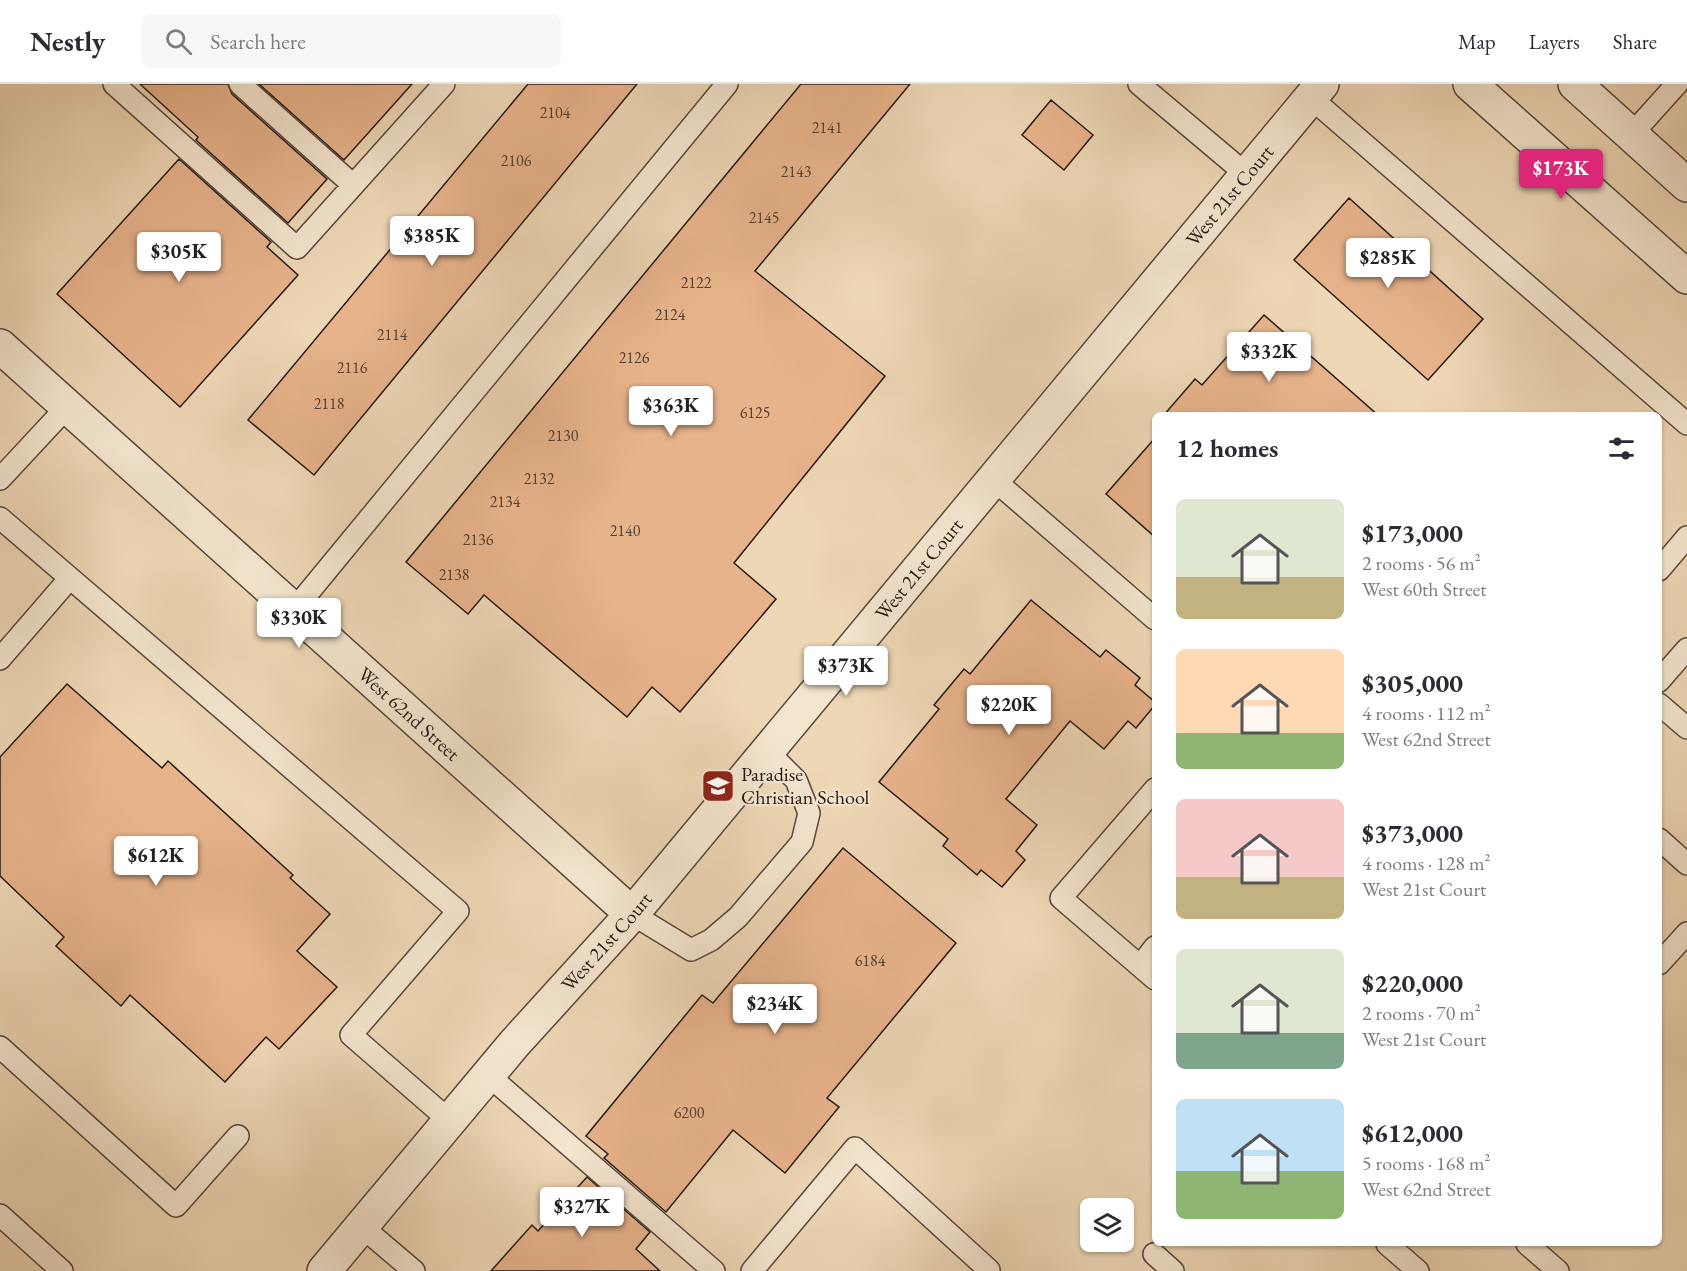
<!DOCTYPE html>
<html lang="en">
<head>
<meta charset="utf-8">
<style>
  body { margin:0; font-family:"EB Garamond",serif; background:#f7f7f7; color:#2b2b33; height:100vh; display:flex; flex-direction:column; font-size:22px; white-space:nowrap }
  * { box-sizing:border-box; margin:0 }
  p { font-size:20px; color:#7c7c81 }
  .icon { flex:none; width:33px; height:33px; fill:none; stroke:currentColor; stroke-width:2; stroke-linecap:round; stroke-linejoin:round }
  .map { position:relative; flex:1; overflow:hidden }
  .sheet { position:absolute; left:1152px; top:328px; width:510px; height:834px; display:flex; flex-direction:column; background:#fff; border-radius:9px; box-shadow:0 2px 4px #0004 }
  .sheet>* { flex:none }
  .tools { position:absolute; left:1080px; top:1114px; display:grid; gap:12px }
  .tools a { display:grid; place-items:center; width:54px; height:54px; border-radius:9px; background:#fff; box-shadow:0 2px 4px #0004; font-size:30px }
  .price { position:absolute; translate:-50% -51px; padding:0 14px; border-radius:6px; background:#fff; color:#222; font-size:20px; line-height:39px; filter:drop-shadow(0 2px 3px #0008) }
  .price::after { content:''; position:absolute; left:50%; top:36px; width:18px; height:14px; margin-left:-9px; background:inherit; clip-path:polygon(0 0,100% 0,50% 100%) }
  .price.selected { background:#db2777; color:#fff }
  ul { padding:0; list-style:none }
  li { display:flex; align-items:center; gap:18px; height:150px; padding:0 24px }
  li span { display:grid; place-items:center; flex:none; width:168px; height:120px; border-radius:9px; color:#555 }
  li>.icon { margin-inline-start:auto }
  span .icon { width:72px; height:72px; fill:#fffc; stroke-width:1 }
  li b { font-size:26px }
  h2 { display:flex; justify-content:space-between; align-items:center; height:72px; padding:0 24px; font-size:26px }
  header { display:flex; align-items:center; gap:36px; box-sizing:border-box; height:84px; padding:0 30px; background:#fff; border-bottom:2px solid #e1e1e2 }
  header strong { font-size:28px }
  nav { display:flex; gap:33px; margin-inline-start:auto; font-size:21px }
  .search { width:420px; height:54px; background:#f7f7f7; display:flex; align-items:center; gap:15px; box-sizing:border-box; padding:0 21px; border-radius:9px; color:#7c7c81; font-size:22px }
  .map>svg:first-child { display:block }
</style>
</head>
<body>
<header>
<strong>Nestly</strong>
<div class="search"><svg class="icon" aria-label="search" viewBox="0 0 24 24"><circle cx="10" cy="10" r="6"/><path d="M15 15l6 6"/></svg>Search here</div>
<nav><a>Map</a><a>Layers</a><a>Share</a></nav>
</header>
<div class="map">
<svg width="1687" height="1187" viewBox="0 0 1687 1187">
  <rect width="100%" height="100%" fill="#eed7b5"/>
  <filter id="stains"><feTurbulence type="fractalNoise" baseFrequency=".00333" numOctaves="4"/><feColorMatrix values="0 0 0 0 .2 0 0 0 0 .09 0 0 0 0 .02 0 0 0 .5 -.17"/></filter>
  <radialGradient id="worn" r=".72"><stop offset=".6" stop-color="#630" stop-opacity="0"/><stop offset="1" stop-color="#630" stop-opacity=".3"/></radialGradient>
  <path fill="#e7b38b" stroke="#241914" stroke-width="1.5" d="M140 0H228L232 10 327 95 288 139 196 56 198 53Z
    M259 0H412L344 76Z
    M528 0H637L314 391 248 336Z
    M801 0H910L755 187 885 292 734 479 776 515 680 628 652 603 627 633 484 511 468 530 406 478Z
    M1051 16 1093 51 1064 86 1022 51Z
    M179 75 271 158 267 163 298 191 180 323 57 210Z
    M1349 114 1483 235 1428 296 1294 176Z
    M1264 231 1379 332H1163L1195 295 1202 301Z
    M1155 354V453L1106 410Z
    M1031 516 1100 573 1106 566 1140 594 1135 601 1155 618V621L1136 644 1128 637 1104 665 1070 637 1006 715 1037 741 1016 767 1025 776 1002 803 981 786 977 791 943 762 948 755 879 698 939 625 934 621 964 585 970 590Z
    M67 600 162 684 168 677 293 791 290 794 330 830 297 867 337 903 279 965 266 953 225 998 130 911 121 922 56 862 64 853 0 792V673Z
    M843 764 956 859 827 1014 839 1023 785 1089 733 1046 666 1128 604 1074 608 1070 586 1052 702 911 713 919Z
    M587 1093 650 1148 636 1165 660 1187H491L532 1141 538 1147Z"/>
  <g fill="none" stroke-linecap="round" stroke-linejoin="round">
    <defs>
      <path id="service" d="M114 0 297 164 444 0
        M240 0 353 101
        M1139 0 1246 90
        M1311 14 1687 340
        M1632 50 1677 0
        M0 395 67 323
        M993 395 1155 535
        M0 434 458 827 351 951 450 1037
        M1659 486 1687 453
        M294 526 727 0
        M0 575 70 494
        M1659 597 1687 565
        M1659 620 1687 644
        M1155 705 1061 814 1155 895
        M1659 755 1687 780
        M632 830 691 866 711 856 738 833 802 758 809 729 796 696 767 667
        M1659 880 1687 849
        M1140 882 1155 863
        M0 963 176 1122 238 1052
        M488 991 714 1187
        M0 1131 62 1187
        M361 1142 414 1187
        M1387 1160 1418 1187
        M1527 1160 1558 1187
        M1154 1170 1173 1187
        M752 1187 855 1064 989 1186"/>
      <g id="minor">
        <path id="s1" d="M0 262 632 830"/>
      </g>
      <g id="tertiary">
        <path d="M1470 0 1687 193"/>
        <path d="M1575 0 1687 101"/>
        <path id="s2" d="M324 1187 514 960 632 830 1322 0"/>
      </g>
    </defs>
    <use href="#service" stroke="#56483c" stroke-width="24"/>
    <use href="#minor" stroke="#56483c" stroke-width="36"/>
    <use href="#tertiary" stroke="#56483c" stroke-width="36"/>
    <use href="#service" stroke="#f4e5cf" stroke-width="21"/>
    <use href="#minor" stroke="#f4e5cf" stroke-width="33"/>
    <use href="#tertiary" stroke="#f4e5cf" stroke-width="33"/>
  </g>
  <defs>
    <symbol id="school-square" viewBox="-11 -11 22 22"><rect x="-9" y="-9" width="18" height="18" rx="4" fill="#8f2418" stroke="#f4e5cf"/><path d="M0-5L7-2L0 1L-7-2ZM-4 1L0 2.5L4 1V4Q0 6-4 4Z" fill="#fff"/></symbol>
  </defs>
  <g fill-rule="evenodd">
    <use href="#school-square" x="699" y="683" width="38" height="38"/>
  </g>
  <g text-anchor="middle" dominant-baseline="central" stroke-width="4.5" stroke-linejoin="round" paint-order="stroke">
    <g font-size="16" fill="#554032">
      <text x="555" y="28">2104</text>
      <text x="827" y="43">2141</text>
      <text x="516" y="76">2106</text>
      <text x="796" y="87">2143</text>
      <text x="764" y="133">2145</text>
      <text x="696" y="198">2122</text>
      <text x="670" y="230">2124</text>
      <text x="392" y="250">2114</text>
      <text x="634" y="273">2126</text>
      <text x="352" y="283">2116</text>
      <text x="329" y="319">2118</text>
      <text x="755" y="328">6125</text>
      <text x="563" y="351">2130</text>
      <text x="539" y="394">2132</text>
      <text x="505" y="417">2134</text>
      <text x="625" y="446">2140</text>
      <text x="478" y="455">2136</text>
      <text x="454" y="490">2138</text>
      <text x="870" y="876">6184</text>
      <text x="689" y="1028">6200</text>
    </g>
    <g font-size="20" fill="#241914" stroke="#f4e5cf">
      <text stroke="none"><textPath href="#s2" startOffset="1406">West 21st Court</textPath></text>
      <text stroke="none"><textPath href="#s2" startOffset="920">West 21st Court</textPath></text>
      <text stroke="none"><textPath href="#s1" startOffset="550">West 62nd Street</textPath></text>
      <text stroke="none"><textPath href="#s2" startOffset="434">West 21st Court</textPath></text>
    </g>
    <g font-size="20" fill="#241914" stroke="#f4e5cf" text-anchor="start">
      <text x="741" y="690">Paradise<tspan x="741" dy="23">Christian School</tspan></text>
    </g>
  </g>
  <rect width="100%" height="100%" filter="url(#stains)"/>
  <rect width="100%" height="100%" fill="url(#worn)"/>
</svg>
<div class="tools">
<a><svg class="icon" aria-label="layers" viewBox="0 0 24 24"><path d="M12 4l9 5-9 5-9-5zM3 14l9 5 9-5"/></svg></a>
</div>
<b class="price selected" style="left:1561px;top:116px">$173K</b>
<b class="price" style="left:432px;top:183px">$385K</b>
<b class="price" style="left:179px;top:199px">$305K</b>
<b class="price" style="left:1388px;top:205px">$285K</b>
<b class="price" style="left:1269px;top:299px">$332K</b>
<b class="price" style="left:671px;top:353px">$363K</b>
<b class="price" style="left:299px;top:565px">$330K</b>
<b class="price" style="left:846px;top:613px">$373K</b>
<b class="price" style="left:1009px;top:652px">$220K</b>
<b class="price" style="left:156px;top:803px">$612K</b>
<b class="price" style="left:775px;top:951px">$234K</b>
<b class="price" style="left:582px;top:1154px">$327K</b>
<section class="sheet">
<h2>12 homes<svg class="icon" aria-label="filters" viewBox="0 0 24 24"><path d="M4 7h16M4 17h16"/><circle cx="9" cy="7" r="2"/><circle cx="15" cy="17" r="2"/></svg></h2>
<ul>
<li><span style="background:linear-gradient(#dfe7d0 65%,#c2b280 0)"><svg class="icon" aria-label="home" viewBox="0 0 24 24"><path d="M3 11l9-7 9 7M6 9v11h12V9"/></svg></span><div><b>$173,000</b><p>2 rooms · 56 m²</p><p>West 60th Street</p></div></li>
<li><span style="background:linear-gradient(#ffd9b3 70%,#8fb573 0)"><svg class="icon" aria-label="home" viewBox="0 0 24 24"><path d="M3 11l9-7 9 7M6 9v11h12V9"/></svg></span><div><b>$305,000</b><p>4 rooms · 112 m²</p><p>West 62nd Street</p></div></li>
<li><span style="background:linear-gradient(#f6c9c9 65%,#c2b280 0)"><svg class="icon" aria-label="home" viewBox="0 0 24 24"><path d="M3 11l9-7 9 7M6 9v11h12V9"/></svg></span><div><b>$373,000</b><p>4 rooms · 128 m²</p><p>West 21st Court</p></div></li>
<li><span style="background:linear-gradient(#dfe7d0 70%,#7fa58c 0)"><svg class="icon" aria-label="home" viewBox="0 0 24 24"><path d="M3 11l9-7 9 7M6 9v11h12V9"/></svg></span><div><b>$220,000</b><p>2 rooms · 70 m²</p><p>West 21st Court</p></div></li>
<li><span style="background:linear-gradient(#bfe0f5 60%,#8fb573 0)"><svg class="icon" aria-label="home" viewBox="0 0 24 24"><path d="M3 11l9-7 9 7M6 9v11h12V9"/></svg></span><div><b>$612,000</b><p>5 rooms · 168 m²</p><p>West 62nd Street</p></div></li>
</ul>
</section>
</div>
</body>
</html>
